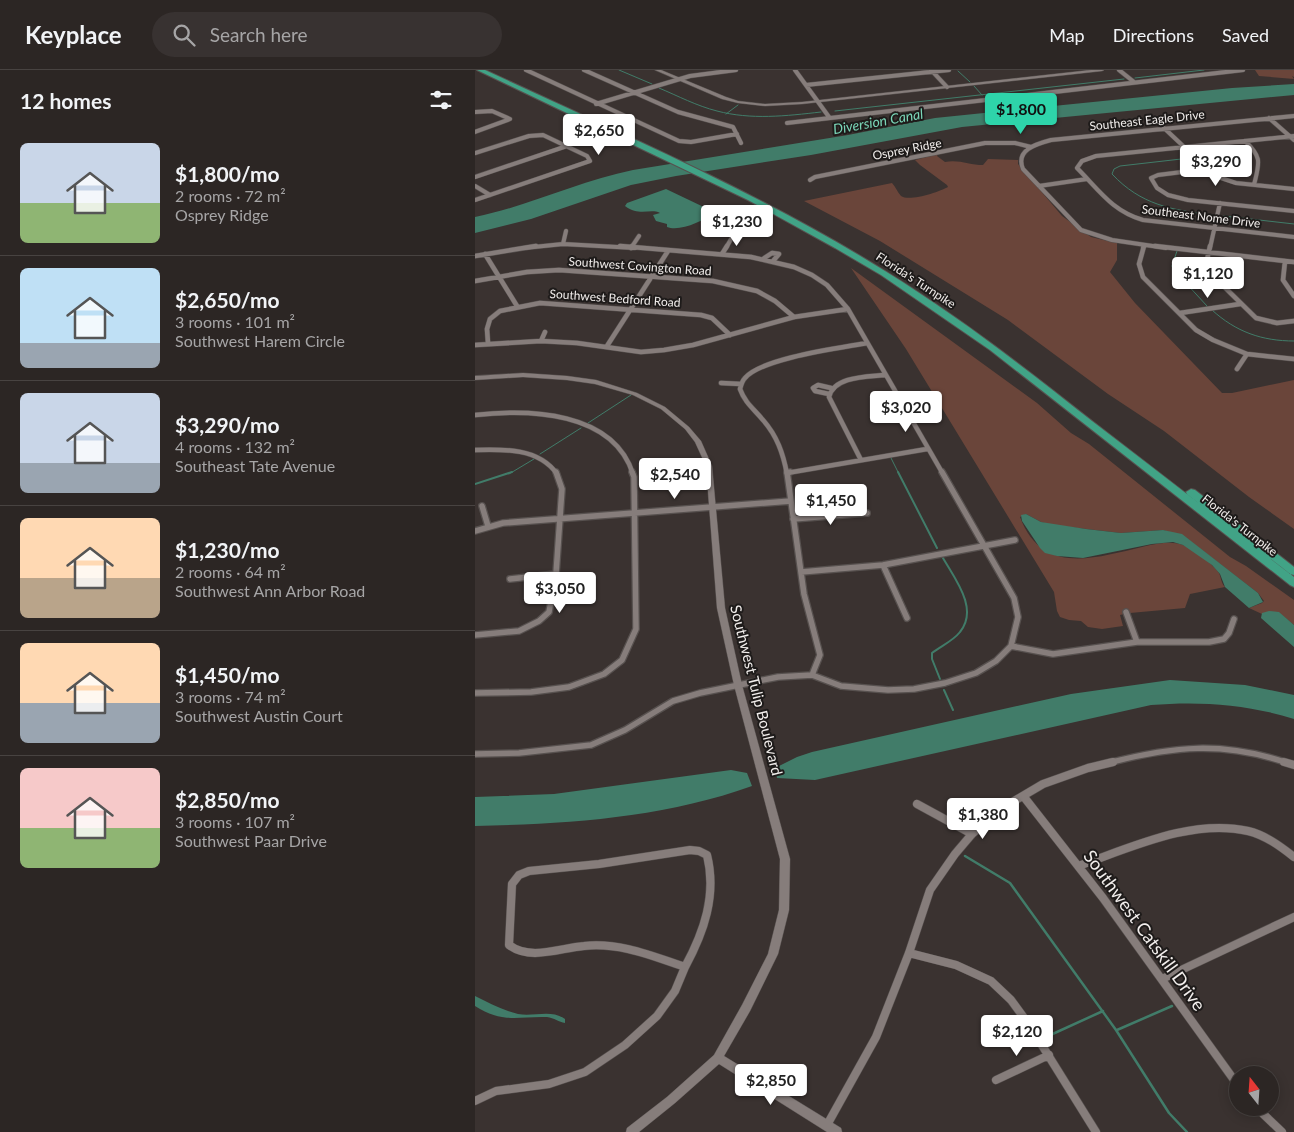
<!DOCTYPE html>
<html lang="en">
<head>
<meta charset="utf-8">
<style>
  body { margin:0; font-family:Lato,sans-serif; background:#383231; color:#f1f3f6; height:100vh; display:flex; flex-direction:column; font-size:19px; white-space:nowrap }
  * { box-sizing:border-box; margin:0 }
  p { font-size:16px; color:#a6a5a6 }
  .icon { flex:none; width:28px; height:28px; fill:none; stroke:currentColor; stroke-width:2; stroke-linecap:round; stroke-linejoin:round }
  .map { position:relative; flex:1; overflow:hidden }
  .panel { display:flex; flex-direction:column; background:#2c2624; width:475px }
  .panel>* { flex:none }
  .needle { width:32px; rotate:343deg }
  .fabs { position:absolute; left:754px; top:996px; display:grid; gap:10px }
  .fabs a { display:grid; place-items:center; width:50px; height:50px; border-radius:50%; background:#2c2624; box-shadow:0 2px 12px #0003,0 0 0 1px #484341; font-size:25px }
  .price { position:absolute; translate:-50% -42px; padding:0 11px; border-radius:5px; background:#fff; color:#222; font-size:16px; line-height:32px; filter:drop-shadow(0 1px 2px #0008) }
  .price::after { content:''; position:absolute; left:50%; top:30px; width:15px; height:11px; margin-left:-8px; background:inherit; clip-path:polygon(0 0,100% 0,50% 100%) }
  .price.active { background:#2ed4aa; color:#111 }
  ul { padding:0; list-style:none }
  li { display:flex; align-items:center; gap:15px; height:125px; padding:0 20px }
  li+li { border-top:1px solid #484341 }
  li span { display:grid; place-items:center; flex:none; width:140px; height:100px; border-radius:8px; color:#555 }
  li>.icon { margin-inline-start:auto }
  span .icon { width:60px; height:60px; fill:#fffc; stroke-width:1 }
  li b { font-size:21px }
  h2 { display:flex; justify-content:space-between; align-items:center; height:60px; padding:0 20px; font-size:21px }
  header { display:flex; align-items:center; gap:30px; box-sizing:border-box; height:70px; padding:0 25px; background:#2c2624; border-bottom:1px solid #484341 }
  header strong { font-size:24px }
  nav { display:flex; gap:28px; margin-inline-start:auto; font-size:18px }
  .search { width:350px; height:45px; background:#383231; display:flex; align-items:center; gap:12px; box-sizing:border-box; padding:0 18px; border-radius:28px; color:#a6a5a6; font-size:19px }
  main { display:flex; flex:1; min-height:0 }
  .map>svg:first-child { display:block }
</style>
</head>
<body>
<header>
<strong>Keyplace</strong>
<div class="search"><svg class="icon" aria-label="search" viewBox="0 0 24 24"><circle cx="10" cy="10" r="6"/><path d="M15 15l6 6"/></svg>Search here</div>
<nav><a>Map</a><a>Directions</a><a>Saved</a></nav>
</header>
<main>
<section class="panel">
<h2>12 homes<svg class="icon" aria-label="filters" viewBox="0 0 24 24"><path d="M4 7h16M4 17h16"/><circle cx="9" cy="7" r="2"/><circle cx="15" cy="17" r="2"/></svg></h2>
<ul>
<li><span style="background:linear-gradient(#c9d6e8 60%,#8fb573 0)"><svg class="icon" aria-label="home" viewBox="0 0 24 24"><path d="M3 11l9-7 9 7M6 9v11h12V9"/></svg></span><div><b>$1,800/mo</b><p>2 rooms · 72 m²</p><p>Osprey Ridge</p></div></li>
<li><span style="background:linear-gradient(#bfe0f5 75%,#9aa5b1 0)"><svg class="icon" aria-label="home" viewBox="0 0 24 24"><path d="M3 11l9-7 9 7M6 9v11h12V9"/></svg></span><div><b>$2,650/mo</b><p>3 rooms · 101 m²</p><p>Southwest Harem Circle</p></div></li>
<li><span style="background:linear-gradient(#c9d6e8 70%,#9aa5b1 0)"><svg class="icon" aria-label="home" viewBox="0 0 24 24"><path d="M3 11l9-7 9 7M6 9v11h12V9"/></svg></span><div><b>$3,290/mo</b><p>4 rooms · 132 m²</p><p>Southeast Tate Avenue</p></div></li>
<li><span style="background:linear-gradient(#ffd9b3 60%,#b9a48a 0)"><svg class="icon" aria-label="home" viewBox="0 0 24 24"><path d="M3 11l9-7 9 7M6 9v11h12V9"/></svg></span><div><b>$1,230/mo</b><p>2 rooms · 64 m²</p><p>Southwest Ann Arbor Road</p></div></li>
<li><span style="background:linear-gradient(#ffd9b3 60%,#9aa5b1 0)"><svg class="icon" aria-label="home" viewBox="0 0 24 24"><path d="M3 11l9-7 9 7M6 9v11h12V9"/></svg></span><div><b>$1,450/mo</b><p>3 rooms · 74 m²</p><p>Southwest Austin Court</p></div></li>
<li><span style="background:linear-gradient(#f6c9c9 60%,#8fb573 0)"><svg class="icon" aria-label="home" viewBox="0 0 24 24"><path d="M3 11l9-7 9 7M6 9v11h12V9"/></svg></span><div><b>$2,850/mo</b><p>3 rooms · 107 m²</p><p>Southwest Paar Drive</p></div></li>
</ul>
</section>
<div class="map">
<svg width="819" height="1062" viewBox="0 0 819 1062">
  <rect width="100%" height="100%" fill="#3a3230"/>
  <path fill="#6a453a" d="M780 0H819V7L817 6 819 9 784 6Z
    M463 84 462 86 470 92C483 89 495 95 508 95L513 89 543 90V94L587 146 616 167 642 173V190L635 202 660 233 747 323H757L819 310V459L774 427 689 361 633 324 533 250 405 171 329 131 417 113C421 117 422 122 426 126 434 132 464 122 473 117L472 115 445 95 440 90Z
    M376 198 562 333 596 363 614 374 755 487 771 496 819 530V555L803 542 787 544 774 538 787 533 789 531 783 523 710 467 688 460 646 463 577 455 566 452 551 444 545 447C567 506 620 488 667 477 679 474 695 470 708 475 720 480 736 492 744 503 746 507 746 513 750 517L715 524 710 538 655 543 653 539 648 540 649 544 645 545 648 556 627 559 613 557 606 551 594 550 585 547 582 541 579 522 431 279Z"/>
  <path fill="#417c69" d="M819 14V25L487 57 336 85 201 106 156 115 56 149 0 163V147C54 136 104 111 158 100L373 65 460 48 757 18Z
    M191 119 235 140 233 143H239C228 151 205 162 192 157V154L181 151 178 145 185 143C175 138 165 147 150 136L152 133Z
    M551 444 566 452 611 459 646 463 688 460 707 464 783 523 788 532 774 538 750 517 745 504 737 495 708 475 698 472 677 474 608 488 582 486 570 483 565 478 547 451 546 445Z
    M794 541 804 542 819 555V577L786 548 787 543Z
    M695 610 770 615 819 625V649C772 634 724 631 676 635L340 710 302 708 300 698 322 687 337 682 596 624Z
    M256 700 272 703 277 716C188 748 93 754 0 756V727L79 724Z
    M0 926C14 933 27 940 43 944 59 947 76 939 90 949V953C84 952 79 948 72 947 43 946 28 954 0 936Z"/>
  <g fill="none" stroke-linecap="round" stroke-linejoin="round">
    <path stroke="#417c69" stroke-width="1" d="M144 0 177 14
      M483 1 495 12
      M660 8 729 0
      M499 16 507 25
      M184 18C203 26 222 36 242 41 276 50 311 46 346 42
      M360 41 649 9
      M251 44 263 35
      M715 88 645 96 639 99 637 104C666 135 697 140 737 145
      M749 146 819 154
      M702 181 697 196 698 199 732 236
      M737 240C761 262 787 271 819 271
      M113 353 156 325
      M65 384 106 358
      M416 388 424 404
      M34 404 59 389"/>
    <path stroke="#417c69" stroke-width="2" d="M423 402 462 478
      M0 414 37 402
      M465 609 457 589V583C466 576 478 571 485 562 504 539 480 509 468 488
      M469 620 478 640"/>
    <path stroke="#417c69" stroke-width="2.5" d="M490 786 535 813 641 960 694 1043 712 1062
      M642 960 697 936
      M571 967 628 941"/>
    <defs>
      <path id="minor-far3" d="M51 0 204 71 216 72 262 64
        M109 0 203 42 258 57 266 73
        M320 0 354 47
        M456 0 472 17
        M644 0 659 12
        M331 15 474 0
        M121 34 215 6 261 0
        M0 42 17 41 35 49 0 62
        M794 48 819 70
        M312 53 768 0
        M689 58 740 106 761 113 819 119
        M819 66 621 86 607 91 602 98C624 120 637 141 668 150L819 167
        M770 71C788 88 784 93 779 115
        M0 83 54 66 68 65 112 86 115 91 0 130
        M731 99 683 105 676 108 682 118 693 125 713 130 819 141
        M0 107 92 76
        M335 110 340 107 510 73H540L556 77
        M0 116 15 125
        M564 116 612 109
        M88 174 91 161
        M49 178 88 174 160 178
        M156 178 164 166
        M251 178 260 162
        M668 178 669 175
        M691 178 637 170 606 160 548 99C540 80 561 74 576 70L819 46
        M735 178 745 133"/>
      <path id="minor-far2" d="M145 176 276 187 319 197 337 205 352 215 373 239 468 404
        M669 176 664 194 668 207 721 260 738 270 772 284 819 289
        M680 176 819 192
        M735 176 731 195 732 200 781 248 802 253 819 251
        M156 178 157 176
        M10 184 42 236
        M247 184 252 176
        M0 186 61 176
        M288 189 297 183 304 184 298 191
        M810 191 808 210 819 226
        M0 211 52 202 84 200 238 211 282 221 300 231 319 247
        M705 243 765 234
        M66 271 70 262
        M13 273 12 259 15 249 25 241 65 233 226 245 237 248 255 265
        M0 275 66 271 102 273 166 282 189 280 218 275 319 247 373 239
        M132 276 193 181
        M762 299 772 284
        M246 313 266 314
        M354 324 340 321 338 318 343 315 356 318
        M0 345C54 339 138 341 158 404
        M0 380C29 379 64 378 82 404
        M386 390 354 327C359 306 392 307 410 305
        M312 403 452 379
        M312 404C308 383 302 366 288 350 279 339 270 333 265 319 266 315 267 311 270 308 287 288 365 278 392 273"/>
      <path id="minor-far1" d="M312 402 329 524 345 585 337 605
        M312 403 315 402
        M7 436 13 456
        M318 449 392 443
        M0 461 28 453 316 431
        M408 495 432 548
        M326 502 408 495 540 470
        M35 509 81 504
        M651 542 662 572
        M0 565 44 561 64 551 74 542 81 504 87 419 81 402
        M536 576 578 584 662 572H734L749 569 754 563 759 549
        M0 623 56 622 94 617 129 604 147 590 161 559 159 407 157 402
        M0 684 44 683 116 675 150 660 198 631 225 623 303 607 337 605 366 616 413 620 439 619 470 613 501 603 521 591 536 576 543 547 539 528 467 402
        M633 693C699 676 747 671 813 693"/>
      <path id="minor" d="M809 692 819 695
        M549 727 628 828 762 1014
        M442 734 497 764
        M215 780 224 781 232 785C242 825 229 862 210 897 177 886 144 872 109 876 85 878 55 891 34 875L37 814 44 805 54 801 124 794Z
        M603 796C655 778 717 748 773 761 790 765 805 776 819 787
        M434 883 481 895 516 911 536 930 555 956 621 1062
        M687 909 819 847
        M521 1010 574 985
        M0 1031 21 1021 74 1014 110 1002 150 975 182 946 200 921 210 897
        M782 1038 807 1062
        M352 1055 401 967 434 883 455 820 480 784 497 764 529 737 568 714 613 698 638 692"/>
      <path id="tertiary" d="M180 0H186L251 27 263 31 290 34 327 32 616 0H629L627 1 327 34 290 36 263 33 247 29Z
        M48 303 92 306 121 310 162 323 190 337 214 357 226 371 237 396 250 538 267 615 315 789 314 840 303 884 275 941 249 986 366 1058 367 1062H352L244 994 200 1033 164 1062H151L152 1058 192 1027 239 985 267 935 293 884 304 840 305 789 259 615 242 538 231 396 220 372 210 359 186 339 158 325 120 314 92 310 48 307 0 310V306Z"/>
      <path id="motorway" d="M2 0H10C145 63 283 122 410 201 483 246 550 298 617 351 685 403 752 455 819 507V517L815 515 515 280 406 205 360 178 273 130Z
        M716 419 720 420 819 497V505L815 504 712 424 711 422Z"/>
    </defs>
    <use href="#minor-far3" stroke="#57514f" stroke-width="5"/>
    <use href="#minor-far2" stroke="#57514f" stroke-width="5.5"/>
    <use href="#minor-far1" stroke="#57514f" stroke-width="8"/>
    <use href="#minor" stroke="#57514f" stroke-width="9"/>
    <use href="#tertiary" stroke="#57514f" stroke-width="1"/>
    <use href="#motorway" stroke="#57514f" stroke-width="2"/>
    <use href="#minor-far3" stroke="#867d7b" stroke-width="4"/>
    <use href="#minor-far2" stroke="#867d7b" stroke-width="4.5"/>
    <use href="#minor-far1" stroke="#867d7b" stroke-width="5.5"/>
    <use href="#minor" stroke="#867d7b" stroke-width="8"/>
    <use href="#tertiary" fill="#867d7b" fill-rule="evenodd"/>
    <use href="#motorway" fill="#41a386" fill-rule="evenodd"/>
  </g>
  <g text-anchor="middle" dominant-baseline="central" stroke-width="4" stroke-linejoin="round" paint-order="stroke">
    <g font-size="12" fill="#f2eeec" stroke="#1e1b1a">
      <text transform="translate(672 50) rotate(-6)">Southeast Eagle Drive</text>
      <text transform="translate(432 79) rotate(-11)">Osprey Ridge</text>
      <text transform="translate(726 146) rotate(7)">Southeast Nome Drive</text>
      <text transform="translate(165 196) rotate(4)">Southwest Covington Road</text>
      <text transform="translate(441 210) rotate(33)">Florida's Turnpike</text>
      <text transform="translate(140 228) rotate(4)">Southwest Bedford Road</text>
      <text transform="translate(765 455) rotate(38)">Florida's Turnpike</text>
    </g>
    <g font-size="14" font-style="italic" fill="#7ad6b8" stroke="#1e1b1a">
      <text transform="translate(403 51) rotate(-10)">Diversion Canal</text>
    </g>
    <g font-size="15" fill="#f2eeec" stroke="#1e1b1a">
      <text transform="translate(282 620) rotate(76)">Southwest Tulip Boulevard</text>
    </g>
    <g font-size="18" fill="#f2eeec" stroke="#1e1b1a">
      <text transform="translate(670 860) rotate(54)">Southwest Catskill Drive</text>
    </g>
  </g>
</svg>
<div class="fabs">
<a><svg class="needle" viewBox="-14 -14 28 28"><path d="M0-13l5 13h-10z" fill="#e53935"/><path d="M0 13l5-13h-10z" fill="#a6a5a6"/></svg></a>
</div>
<b class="price active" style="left:546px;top:65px">$1,800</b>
<b class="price" style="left:124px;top:86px">$2,650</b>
<b class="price" style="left:741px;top:117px">$3,290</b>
<b class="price" style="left:262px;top:177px">$1,230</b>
<b class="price" style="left:733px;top:229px">$1,120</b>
<b class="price" style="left:431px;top:363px">$3,020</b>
<b class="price" style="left:200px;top:430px">$2,540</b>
<b class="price" style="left:356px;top:456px">$1,450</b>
<b class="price" style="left:85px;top:544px">$3,050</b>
<b class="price" style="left:508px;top:770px">$1,380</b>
<b class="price" style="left:542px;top:987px">$2,120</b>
<b class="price" style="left:296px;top:1036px">$2,850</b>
</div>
</main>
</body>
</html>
